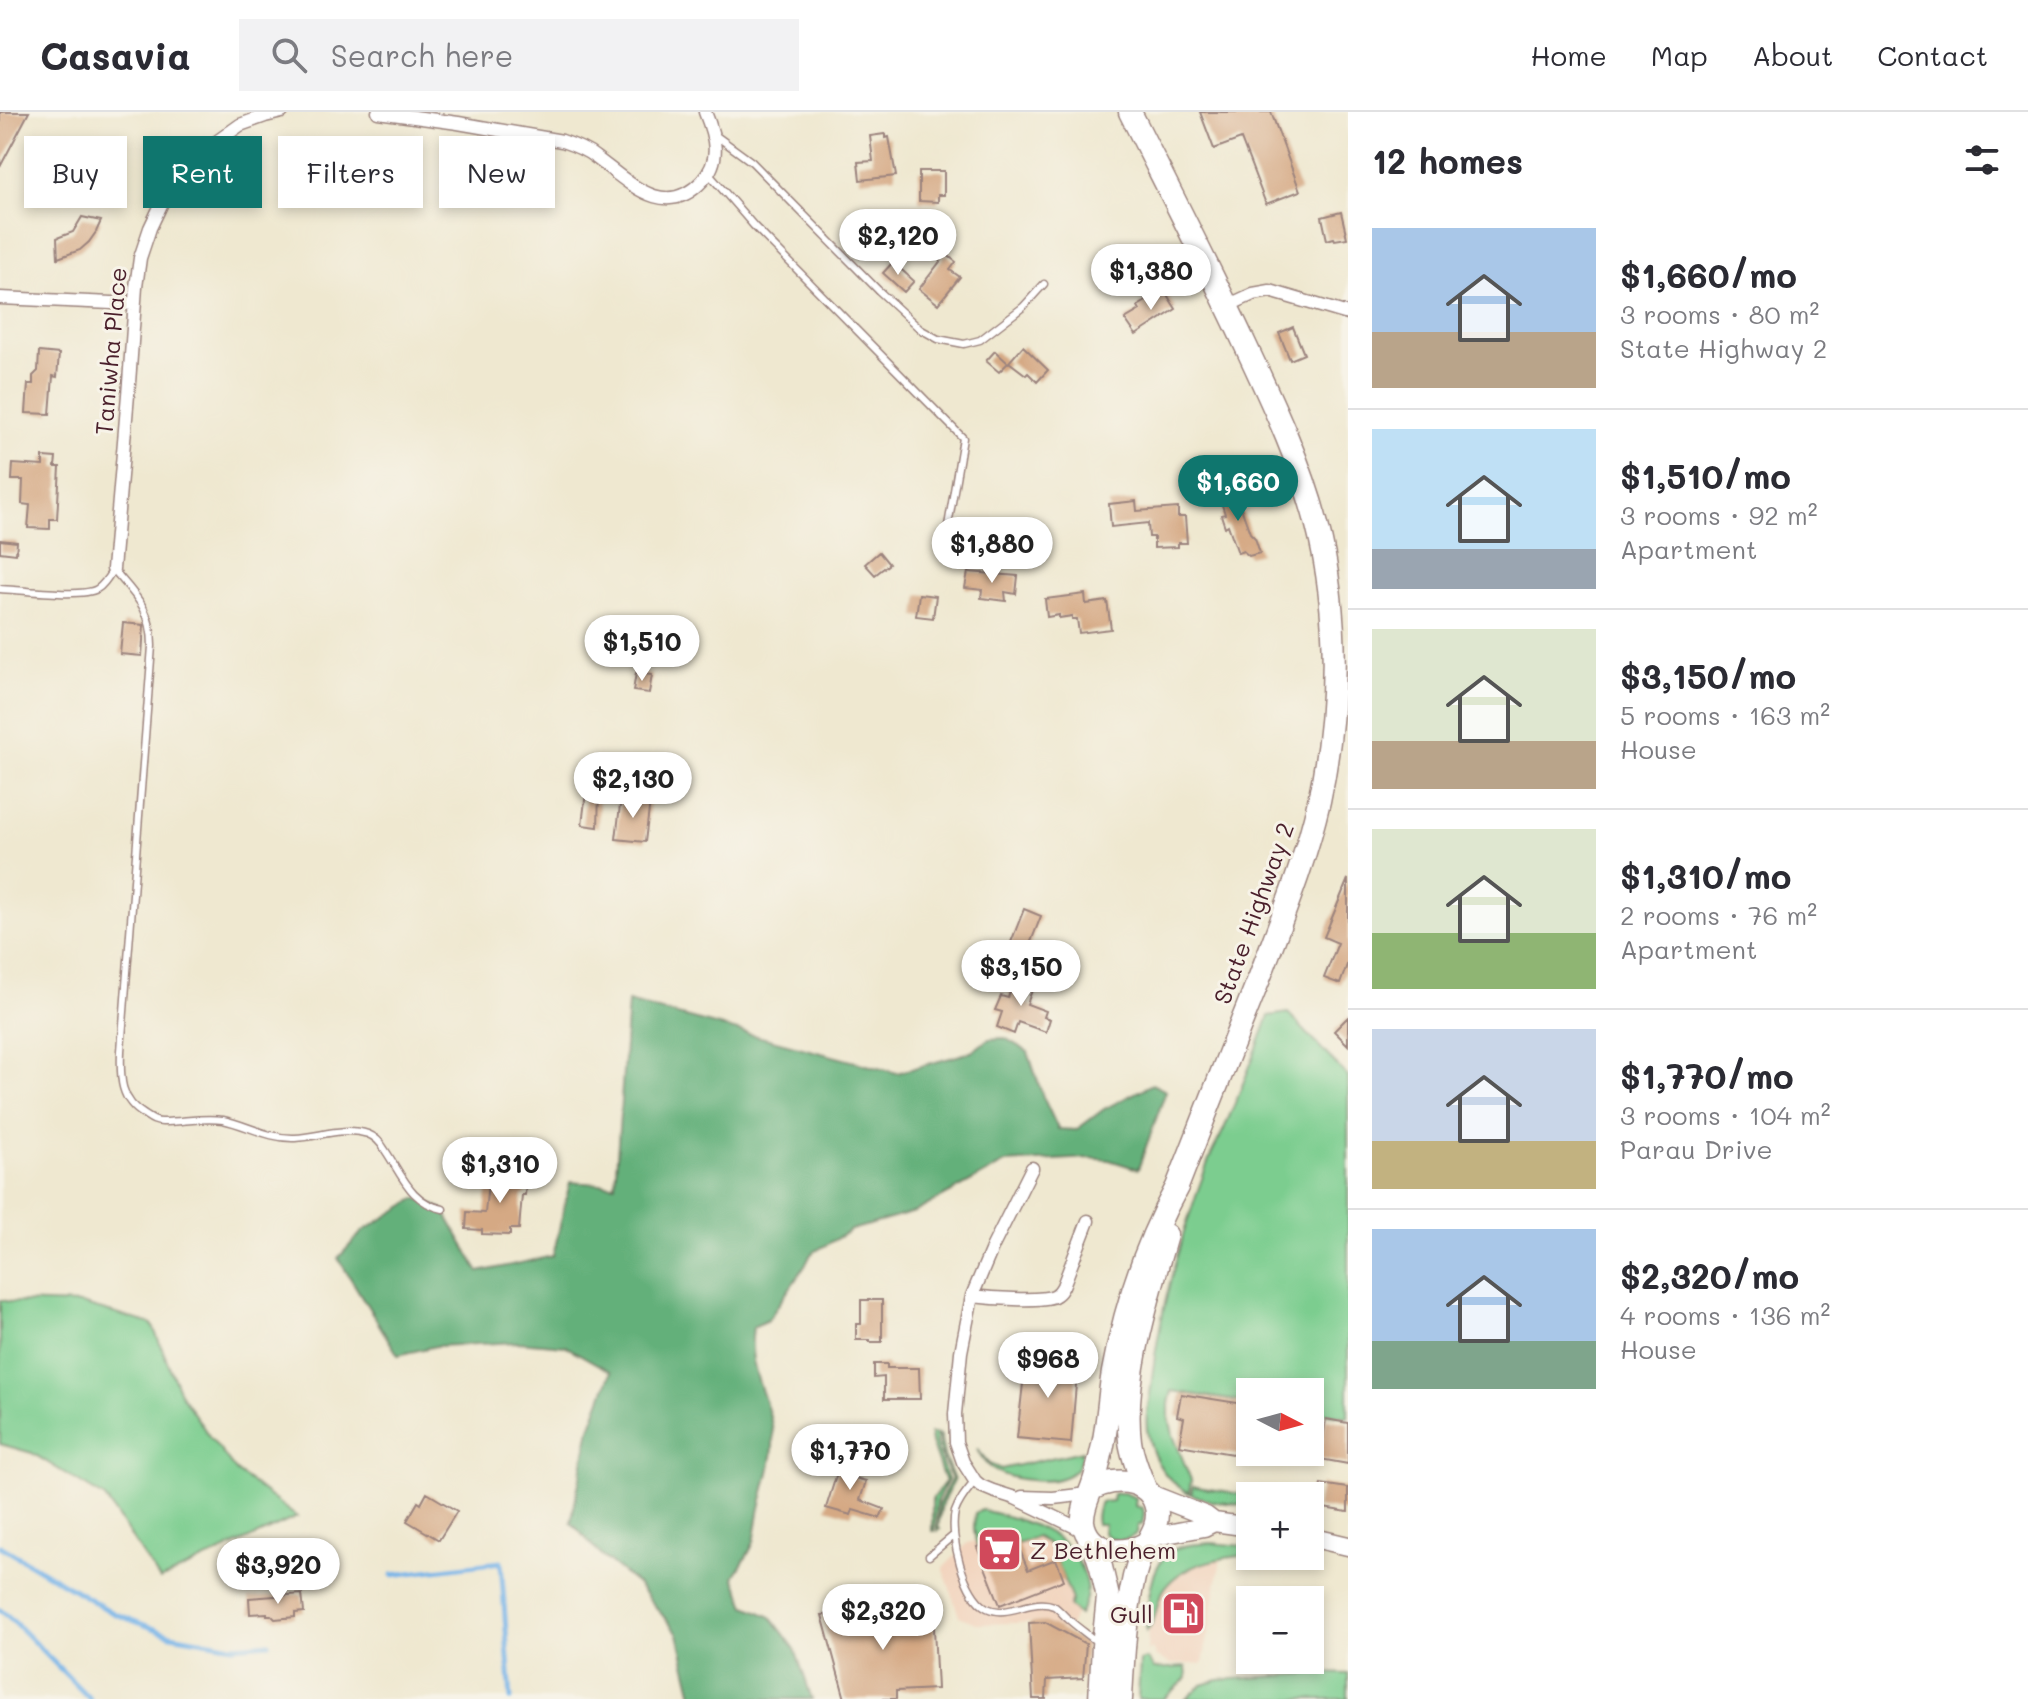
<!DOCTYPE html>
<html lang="en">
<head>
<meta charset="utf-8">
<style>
  body { margin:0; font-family:Mali,sans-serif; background:#f2f2f3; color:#2b2b33; height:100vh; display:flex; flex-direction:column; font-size:30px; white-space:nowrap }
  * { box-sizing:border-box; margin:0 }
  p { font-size:26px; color:#7c7c81 }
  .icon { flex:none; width:44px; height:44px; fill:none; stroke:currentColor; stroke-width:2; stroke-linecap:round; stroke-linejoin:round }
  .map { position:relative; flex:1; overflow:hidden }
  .side { display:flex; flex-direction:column; background:#fff; width:680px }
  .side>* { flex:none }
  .guide { position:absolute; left:24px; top:24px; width:760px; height:72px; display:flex; gap:16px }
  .needle { width:52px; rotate:96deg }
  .tools { position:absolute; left:1236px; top:1266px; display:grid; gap:16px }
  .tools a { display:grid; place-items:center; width:88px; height:88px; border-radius:0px; background:#fff; box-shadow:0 4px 12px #0003; font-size:40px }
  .price { position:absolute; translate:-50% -68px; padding:0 18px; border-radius:28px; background:#fff; color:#222; font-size:26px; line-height:52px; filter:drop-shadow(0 2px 4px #0008) }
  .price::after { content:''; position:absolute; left:50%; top:48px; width:24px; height:18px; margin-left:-12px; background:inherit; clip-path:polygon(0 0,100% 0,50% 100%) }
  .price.active { background:#0f766e; color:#fff }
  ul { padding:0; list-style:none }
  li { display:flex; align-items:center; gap:24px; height:200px; padding:0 24px }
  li+li { border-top:2px solid #e1e1e2 }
  li span { display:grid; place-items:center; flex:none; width:224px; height:160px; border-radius:0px; color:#555 }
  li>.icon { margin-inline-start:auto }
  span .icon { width:96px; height:96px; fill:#fffc; stroke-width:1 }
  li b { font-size:34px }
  h2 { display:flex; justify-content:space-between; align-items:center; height:96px; padding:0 24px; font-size:34px }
  .chip { padding:0 28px; border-radius:0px; background:#fff; box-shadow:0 4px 12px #0003; font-size:28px; line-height:72px }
  .chip.active { background:#0f766e; color:#fff }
  header { display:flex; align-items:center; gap:48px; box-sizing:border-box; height:112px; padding:0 40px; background:#fff; border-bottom:2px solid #e1e1e2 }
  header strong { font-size:38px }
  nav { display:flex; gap:44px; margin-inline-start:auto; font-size:28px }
  .search { width:560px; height:72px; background:#f2f2f3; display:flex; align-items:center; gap:20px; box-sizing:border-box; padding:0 28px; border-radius:0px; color:#7c7c81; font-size:30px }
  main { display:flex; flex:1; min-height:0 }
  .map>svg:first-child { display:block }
</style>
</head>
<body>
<header>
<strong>Casavia</strong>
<div class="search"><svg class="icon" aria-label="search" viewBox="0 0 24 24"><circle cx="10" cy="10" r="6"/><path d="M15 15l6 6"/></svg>Search here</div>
<nav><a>Home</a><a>Map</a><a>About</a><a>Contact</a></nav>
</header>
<main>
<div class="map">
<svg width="1348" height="1587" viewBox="0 0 1348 1587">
  <rect width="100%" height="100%" fill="#f7f3e8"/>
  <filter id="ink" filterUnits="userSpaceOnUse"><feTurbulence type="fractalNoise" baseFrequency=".0125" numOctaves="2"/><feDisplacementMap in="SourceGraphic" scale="16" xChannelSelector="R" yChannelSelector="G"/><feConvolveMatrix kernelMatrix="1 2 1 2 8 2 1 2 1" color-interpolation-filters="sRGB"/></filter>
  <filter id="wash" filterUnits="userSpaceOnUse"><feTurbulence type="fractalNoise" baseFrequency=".006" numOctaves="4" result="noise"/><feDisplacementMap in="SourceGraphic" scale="32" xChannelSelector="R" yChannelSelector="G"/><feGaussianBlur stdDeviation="1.8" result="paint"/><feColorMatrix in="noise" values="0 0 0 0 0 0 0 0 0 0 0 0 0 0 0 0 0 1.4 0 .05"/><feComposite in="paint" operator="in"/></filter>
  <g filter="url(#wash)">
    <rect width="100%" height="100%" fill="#efe8d0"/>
    <path fill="#f2d4be" d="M1029 1414 1056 1429 1077 1484 1076 1501 1067 1521 1045 1510 979 1512 959 1504 943 1456 968 1431 975 1429 974 1416Z
      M1221 1446 1203 1552H1171L1156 1545 1152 1537 1147 1540 1148 1518 1154 1512 1158 1490 1168 1470 1181 1460Z"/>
    <path fill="#7bcd8f" stroke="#62765d" stroke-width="2" d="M1288 901 1348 965V1305L1310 1299V1280H1250V1291L1172 1279 1169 1291V1305L1173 1323 1191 1368 1189 1381C1166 1369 1153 1348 1148 1323 1144 1307 1149 1291 1151 1275 1159 1199 1181 1122 1208 1050 1212 1039 1219 1028 1224 1017 1240 980 1255 942 1269 904Z
      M0 1188 11 1190 81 1192 152 1212 180 1281 209 1324 236 1359 297 1405 160 1468 105 1386 32 1341 0 1332Z
      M930 1322H935L937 1339 948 1368 937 1388 934 1419H932V1387L945 1370 931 1331Z
      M938 1323 940 1324 944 1344 954 1369 942 1391 938 1415 940 1417 937 1419 939 1391 952 1367 940 1339Z
      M977 1337 989 1352 1001 1357 1082 1339C1081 1345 1080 1353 1076 1357 1060 1376 1010 1369 992 1357 985 1352 980 1344 977 1337Z
      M1193 1374 1197 1375 1253 1384H1250V1394L1211 1389 1191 1382Z
      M1118 1381H1124L1136 1386 1135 1394 1143 1396 1144 1402 1142 1413H1138L1137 1421C1126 1430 1114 1430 1103 1421L1104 1412H1097C1095 1403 1097 1398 1101 1390L1112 1389 1113 1382Z
      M982 1398C1021 1408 1069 1418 1083 1461 1089 1479 1088 1487 1079 1503L1069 1494 1072 1488 1051 1436 1047 1431 1036 1425 1017 1432 1013 1421 977 1435 974 1416 975 1401Z
      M1211 1431 1245 1434 1240 1444C1211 1447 1172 1456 1160 1485 1155 1498 1157 1509 1146 1519 1147 1497 1149 1450 1173 1438 1184 1432 1199 1432 1211 1431Z
      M1146 1547 1148 1548 1154 1557 1186 1555 1187 1566 1164 1587H1138L1140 1549Z
      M1322 1561 1348 1562V1587H1186L1202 1573 1219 1568Z"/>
    <path fill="#64b07a" stroke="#576852" stroke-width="2" d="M628 890 897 961 971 940 989 927 1005 926 1028 940 1043 985 1058 1017 1076 1018 1104 997 1152 972 1166 979 1138 1057 1109 1048 1088 1046 1005 1051 915 1100 851 1118 811 1142 805 1154 768 1208 753 1215C748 1254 760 1269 770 1305 779 1337 767 1365 760 1396 757 1408 757 1421 753 1432 748 1444 740 1454 734 1465L746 1494 771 1505 795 1537 812 1587H694L678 1522 637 1472 602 1444 571 1410 590 1316 611 1260 565 1234 518 1230 436 1234 398 1243 338 1146 363 1119 417 1086 443 1097 479 1160 553 1144 570 1070 615 1073Z"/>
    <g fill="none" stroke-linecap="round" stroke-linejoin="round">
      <path stroke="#75b3e8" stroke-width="5" d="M0 1434 113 1501 171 1523 233 1534 269 1531
        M392 1463 501 1450 511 1587
        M0 1498 9 1505 90 1587"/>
    </g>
    <g id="blocks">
      <path fill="#d5a984" d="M0 0H29L0 55Z
        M1200 0H1271L1300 79 1266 92 1241 27 1214 37Z
        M885 22V26L889 25 896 64 860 68 858 50 873 49 870 24Z
        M89 46 94 56 102 52 109 64 82 79 70 57Z
        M919 59H944V83H938V90L919 89Z
        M1341 100 1347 126 1335 128 1334 126 1327 128 1322 105Z
        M82 105 101 109 96 120 89 130 80 138 58 146 57 126 73 120Z
        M946 142 956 150 950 158 960 165 938 192 919 177Z
        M893 150 914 169 904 180 883 161Z
        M1164 178 1176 197 1136 223 1125 207 1140 198 1138 194Z
        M1293 215 1304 242 1290 248 1279 221Z
        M1023 234 1048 258 1037 270 1028 261 1026 263 1009 250Z
        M995 239 1008 251 999 260 986 249Z
        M39 240 59 242 57 265 53 264 50 302 26 301 28 272H33V264L38 259Z
        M43 345 56 346 55 355H60L57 407H50V417L28 416 30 393 22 392 23 368H12L13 352 43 354Z
        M1234 376 1250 421 1255 426 1260 441 1249 444 1243 439 1238 441 1228 413 1225 415 1221 403 1225 402 1218 381Z
        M1136 389 1137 399 1178 396V405H1185L1187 431H1178V435L1154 436V425H1149L1148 411 1111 415 1109 392Z
        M0 428 17 430 16 442 0 440Z
        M879 440 889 452 875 463 865 452Z
        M968 460 1018 464 1016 482 1005 480 1006 489 981 486 982 478 965 476Z
        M919 482 936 484 933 506 916 504Z
        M1085 482 1086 492 1107 489 1111 517 1079 521 1077 507H1072V504L1059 506V503L1047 505 1045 487Z
        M123 511 144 513 142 544 120 542Z
        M636 561 652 563 649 581 633 579Z
        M586 680 599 681 598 715 582 713Z
        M621 685 650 689 645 730 616 727Z
        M1348 767V850L1340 872 1324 866 1338 831 1324 825Z
        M1024 797 1041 804 1025 845 1008 838Z
        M1016 862 1035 870 1027 892 1046 899 1044 905 1050 907 1046 920 1018 910 1014 922 997 915 1002 900 995 898 1001 884 1008 886Z
        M1348 905V933L1334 919Z
        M489 1060 527 1063 525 1083H522L519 1117H510V1123L482 1122V1118L466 1117 467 1100 485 1101Z
        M861 1188H882V1230H870V1228H856V1212H861Z
        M1026 1244 1078 1249 1071 1331 1017 1326Z
        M874 1252H887V1256H919L920 1287H884V1265L874 1266Z
        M1181 1282 1250 1293V1345L1179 1333 1184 1306 1177 1304Z
        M1326 1307 1348 1311V1352L1320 1347Z
        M842 1345 859 1351 855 1366 866 1369 860 1388 884 1397 880 1406 853 1398 851 1403 826 1396Z
        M1321 1372 1348 1376V1400L1317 1395Z
        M427 1381 457 1399 439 1428 407 1409 418 1390 421 1392Z
        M1013 1421 1028 1458 1056 1447 1064 1468 1000 1493 977 1435Z
        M302 1482 304 1500 295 1501V1505L275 1507 271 1503H267V1501L250 1502 249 1486Z
        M933 1496 937 1577 896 1579V1587H845L822 1503Z
        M1045 1510 1086 1532 1083 1566 1047 1568 1046 1587H1033L1029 1511Z"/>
    </g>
  </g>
  <g filter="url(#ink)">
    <use href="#blocks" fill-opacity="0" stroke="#9c847e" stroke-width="2"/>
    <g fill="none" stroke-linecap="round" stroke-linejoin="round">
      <defs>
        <path id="lane" d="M715 23 752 50 878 178 920 217 938 227 964 232 980 228 1023 195 1044 172
          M709 62 754 114 963 326 948 414
          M0 477C20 478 82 486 97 477 105 472 109 464 113 457 135 483 152 497 152 534L121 939C120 966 120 989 145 1003 151 1007 155 1010 162 1010 183 1010 202 1005 223 1008 247 1013 269 1027 295 1026 319 1025 343 1014 368 1022 376 1025 381 1031 385 1038 402 1063 411 1091 443 1097
          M975 1369C967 1379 959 1388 955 1400 949 1423 964 1485 987 1496 1009 1507 1031 1485 1054 1494 1059 1497 1063 1503 1068 1507 1077 1515 1087 1522 1097 1530
          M929 1444 954 1423"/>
        <path id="street" d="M378 0 458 11 562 29C574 33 585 37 595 45 627 68 664 110 702 69 722 48 715 25 705 0
          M0 186 134 192
          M1227 194 1253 182 1270 179 1348 202
          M113 457 129 271 136 175 140 146 150 116 169 76 187 51 240 13 265 4 282 0
          M1032 1056 993 1134 972 1184 961 1240 955 1302 956 1330 963 1350 975 1369 981 1374 993 1379 1015 1386 1084 1419
          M972 1184C989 1186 1040 1190 1054 1184 1060 1181 1060 1179 1063 1174L1088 1109
          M1022 1385 1053 1386 1088 1382"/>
        <path id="secondary" d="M1150 1382 1206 1404 1214 1410 1250 1415
          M1151 1425 1204 1415 1214 1410
          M1310 1425 1348 1434"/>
        <path id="highway" d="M1130 0C1168 76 1207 151 1243 228 1271 288 1300 348 1317 413 1340 502 1338 600 1319 689 1305 751 1281 808 1259 867 1231 936 1204 1006 1177 1075 1145 1133 1125 1195 1113 1260 1109 1284 1108 1309 1103 1333 1100 1347 1097 1362 1092 1375 1088 1386 1082 1398 1083 1410 1088 1442 1125 1444 1147 1431
          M1145 1376C1139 1361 1132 1345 1130 1329 1122 1266 1149 1184 1166 1123
          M1092 1377C1117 1363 1155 1367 1157 1402 1157 1414 1152 1421 1147 1431 1141 1441 1137 1454 1134 1465 1125 1505 1123 1546 1121 1587
          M1093 1430 1101 1455 1108 1485 1103 1534 1100 1587"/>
      </defs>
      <use href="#lane" stroke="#9c847e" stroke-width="9"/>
      <use href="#street" stroke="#9c847e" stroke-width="15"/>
      <use href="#secondary" stroke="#9c847e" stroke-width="21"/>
      <use href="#highway" stroke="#9c847e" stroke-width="25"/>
      <use href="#lane" stroke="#fff" stroke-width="6"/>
      <use href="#street" stroke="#fff" stroke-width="12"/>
      <use href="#secondary" stroke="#fff" stroke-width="18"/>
      <use href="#highway" stroke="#fff" stroke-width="22"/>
    </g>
  </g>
  <defs>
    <symbol id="supermarket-square" viewBox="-11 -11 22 22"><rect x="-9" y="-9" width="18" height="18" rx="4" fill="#d1495b" stroke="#f7f3e8"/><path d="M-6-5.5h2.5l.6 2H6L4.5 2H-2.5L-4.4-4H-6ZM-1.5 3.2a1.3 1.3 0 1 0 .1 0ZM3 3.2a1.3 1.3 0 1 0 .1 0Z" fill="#fff"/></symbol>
    <symbol id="fuel-square" viewBox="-11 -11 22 22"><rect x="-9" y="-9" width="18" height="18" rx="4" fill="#d1495b" stroke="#f7f3e8"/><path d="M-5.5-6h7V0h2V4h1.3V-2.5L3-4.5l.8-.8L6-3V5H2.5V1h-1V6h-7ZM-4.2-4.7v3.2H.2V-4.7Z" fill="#fff"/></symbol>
  </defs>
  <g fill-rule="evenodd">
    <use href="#supermarket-square" x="974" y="1412" width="51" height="51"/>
    <use href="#fuel-square" x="1158" y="1476" width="51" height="51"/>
  </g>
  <g text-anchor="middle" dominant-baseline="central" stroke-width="6" stroke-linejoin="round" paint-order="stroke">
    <g font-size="24" fill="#4a1f2b" stroke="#f7f3e8">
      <text transform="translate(110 239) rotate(-85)">Taniwha Place</text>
      <text transform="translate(1253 801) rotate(-70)">State Highway 2</text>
    </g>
    <g font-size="24" fill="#4a1f2b" stroke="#f7f3e8" text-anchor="start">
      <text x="1030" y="1437">Z Bethlehem</text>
      <text x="1153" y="1501" text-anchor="end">Gull</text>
    </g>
  </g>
</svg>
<div class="tools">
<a><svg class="needle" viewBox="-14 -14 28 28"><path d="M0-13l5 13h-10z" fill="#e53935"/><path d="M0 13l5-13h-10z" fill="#7c7c81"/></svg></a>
<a>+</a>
<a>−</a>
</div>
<b class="price" style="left:898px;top:165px">$2,120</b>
<b class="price" style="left:1151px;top:200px">$1,380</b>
<b class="price active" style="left:1238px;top:411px">$1,660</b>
<b class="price" style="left:992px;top:473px">$1,880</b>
<b class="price" style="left:642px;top:571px">$1,510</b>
<b class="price" style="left:633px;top:708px">$2,130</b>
<b class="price" style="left:1021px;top:896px">$3,150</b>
<b class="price" style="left:500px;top:1093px">$1,310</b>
<b class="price" style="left:1048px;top:1288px">$968</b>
<b class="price" style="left:850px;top:1380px">$1,770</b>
<b class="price" style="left:278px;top:1494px">$3,920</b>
<b class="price" style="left:883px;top:1540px">$2,320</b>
<div class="guide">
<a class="chip">Buy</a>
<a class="chip active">Rent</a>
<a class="chip">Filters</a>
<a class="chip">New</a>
</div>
</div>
<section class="side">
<h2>12 homes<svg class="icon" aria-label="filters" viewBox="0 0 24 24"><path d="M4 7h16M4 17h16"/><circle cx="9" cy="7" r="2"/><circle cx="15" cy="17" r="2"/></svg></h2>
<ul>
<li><span style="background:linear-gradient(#a9c7e8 65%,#b9a48a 0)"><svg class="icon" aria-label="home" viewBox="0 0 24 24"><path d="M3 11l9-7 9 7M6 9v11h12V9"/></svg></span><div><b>$1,660/mo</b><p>3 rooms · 80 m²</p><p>State Highway 2</p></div></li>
<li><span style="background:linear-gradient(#bfe0f5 75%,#9aa5b1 0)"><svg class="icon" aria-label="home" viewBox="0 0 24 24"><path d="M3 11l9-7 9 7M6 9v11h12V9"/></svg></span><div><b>$1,510/mo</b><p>3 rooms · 92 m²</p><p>Apartment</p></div></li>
<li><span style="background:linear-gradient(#dfe7d0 70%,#b9a48a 0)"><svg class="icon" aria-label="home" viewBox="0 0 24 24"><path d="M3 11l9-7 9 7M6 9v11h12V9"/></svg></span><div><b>$3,150/mo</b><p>5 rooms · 163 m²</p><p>House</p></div></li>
<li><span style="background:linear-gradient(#dfe7d0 65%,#8fb573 0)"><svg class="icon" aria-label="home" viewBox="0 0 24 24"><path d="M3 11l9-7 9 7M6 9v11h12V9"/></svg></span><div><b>$1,310/mo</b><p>2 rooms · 76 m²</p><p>Apartment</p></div></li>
<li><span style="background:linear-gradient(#c9d6e8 70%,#c2b280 0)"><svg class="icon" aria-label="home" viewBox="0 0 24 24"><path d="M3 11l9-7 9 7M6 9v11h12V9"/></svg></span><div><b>$1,770/mo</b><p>3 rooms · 104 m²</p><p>Parau Drive</p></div></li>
<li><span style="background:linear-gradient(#a9c7e8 70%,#7fa58c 0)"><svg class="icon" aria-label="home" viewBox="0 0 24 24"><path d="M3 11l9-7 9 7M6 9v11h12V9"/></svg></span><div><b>$2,320/mo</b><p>4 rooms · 136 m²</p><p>House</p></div></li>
</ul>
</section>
</main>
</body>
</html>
